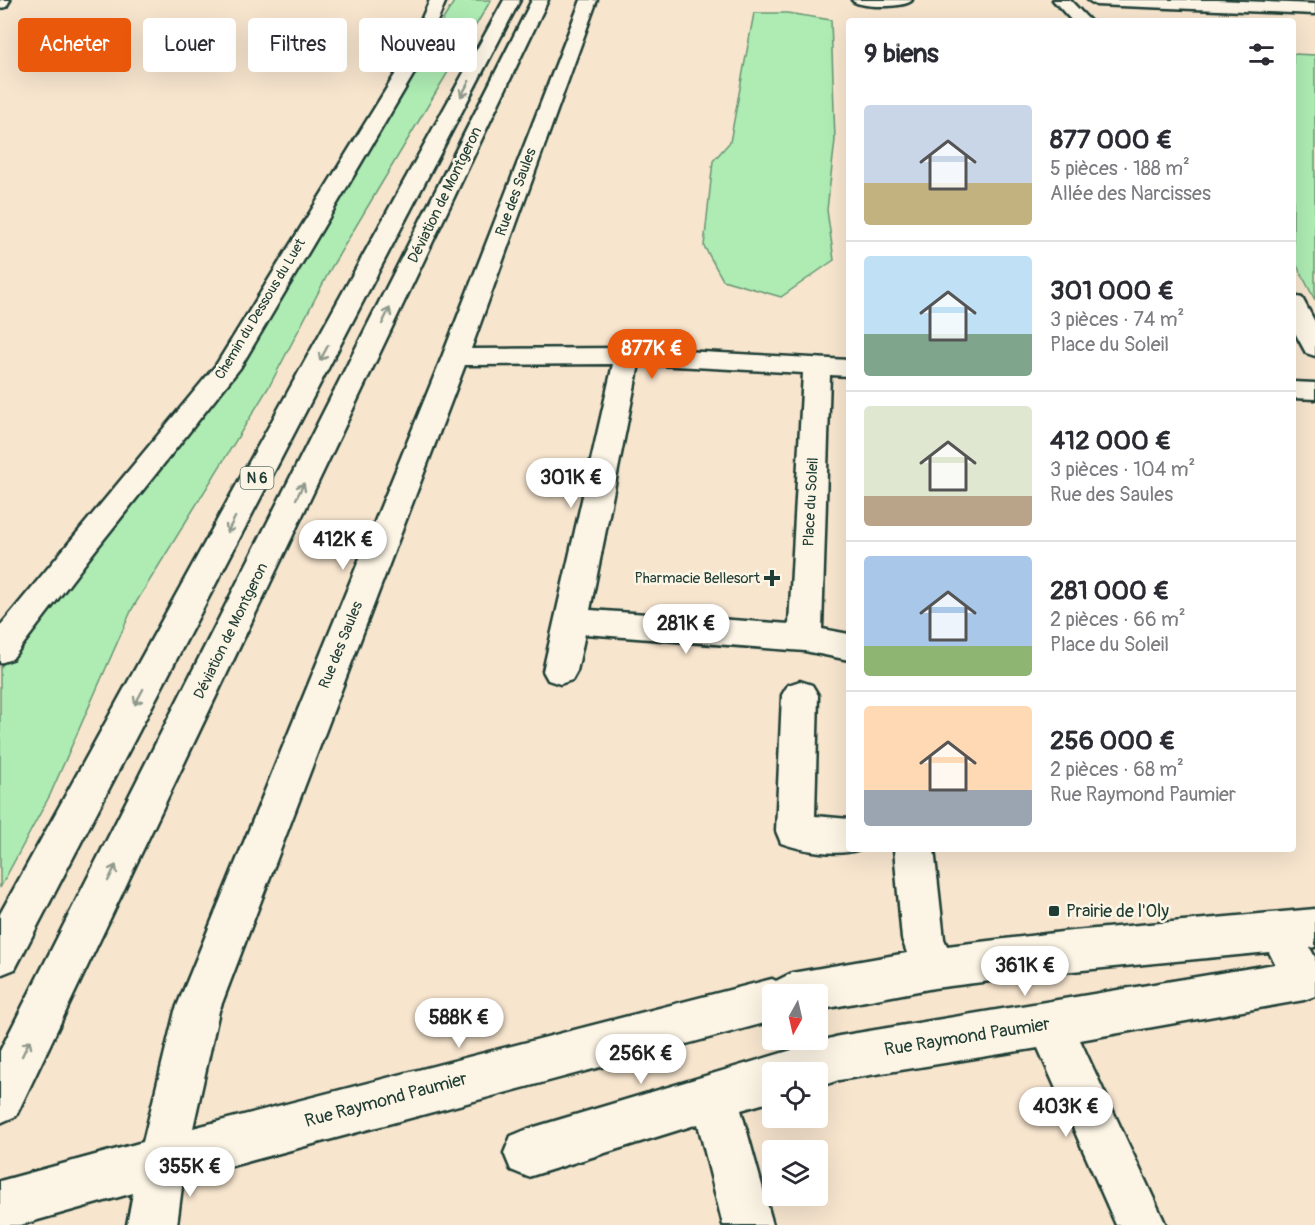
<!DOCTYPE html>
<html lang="fr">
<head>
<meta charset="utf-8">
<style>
  body { margin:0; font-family:Pangolin,sans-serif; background:#f2f2f3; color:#2b2b33; height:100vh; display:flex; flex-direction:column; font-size:22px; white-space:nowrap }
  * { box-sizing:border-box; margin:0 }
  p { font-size:20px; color:#7c7c81 }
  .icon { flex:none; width:33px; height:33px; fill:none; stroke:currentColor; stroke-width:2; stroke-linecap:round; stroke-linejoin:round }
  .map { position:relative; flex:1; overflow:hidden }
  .drawer { position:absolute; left:846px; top:18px; width:450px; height:834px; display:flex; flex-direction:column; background:#fff; border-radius:6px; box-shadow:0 6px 24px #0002 }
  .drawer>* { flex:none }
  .guide { position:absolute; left:18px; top:18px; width:570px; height:54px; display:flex; gap:12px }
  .needle { width:39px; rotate:188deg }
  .tools { position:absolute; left:762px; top:984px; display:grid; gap:12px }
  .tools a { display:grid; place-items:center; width:66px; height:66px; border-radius:6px; background:#fff; box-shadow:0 6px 24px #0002; font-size:30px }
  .price { position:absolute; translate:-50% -51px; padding:0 14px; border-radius:21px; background:#fff; color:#222; font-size:20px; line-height:39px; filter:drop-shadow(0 2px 3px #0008) }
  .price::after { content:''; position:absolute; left:50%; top:36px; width:18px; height:14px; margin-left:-9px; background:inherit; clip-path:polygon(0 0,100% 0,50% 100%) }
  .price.current { background:#ea580c; color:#fff }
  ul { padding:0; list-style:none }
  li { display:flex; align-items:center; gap:18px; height:150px; padding:0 18px }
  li+li { border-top:2px solid #e1e1e2 }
  li span { display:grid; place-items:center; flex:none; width:168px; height:120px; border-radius:6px; color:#555 }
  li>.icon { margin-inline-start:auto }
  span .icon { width:72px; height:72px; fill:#fffc; stroke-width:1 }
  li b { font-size:26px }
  h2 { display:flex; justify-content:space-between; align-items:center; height:72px; padding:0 18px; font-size:26px }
  .pill { padding:0 21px; border-radius:6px; background:#fff; box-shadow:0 6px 24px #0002; font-size:21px; line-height:54px }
  .pill.current { background:#ea580c; color:#fff }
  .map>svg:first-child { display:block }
</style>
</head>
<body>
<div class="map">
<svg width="1315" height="1225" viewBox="0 0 1315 1225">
  <rect width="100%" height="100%" fill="#f7e5ce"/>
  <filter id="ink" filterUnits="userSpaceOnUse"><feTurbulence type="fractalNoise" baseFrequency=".0167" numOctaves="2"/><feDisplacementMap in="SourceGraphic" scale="12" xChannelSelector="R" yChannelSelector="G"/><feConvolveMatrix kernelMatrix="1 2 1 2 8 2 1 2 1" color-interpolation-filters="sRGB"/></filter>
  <g filter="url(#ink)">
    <path fill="#aeecb3" stroke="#669474" stroke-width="1.5" d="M455 0H491L331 268 270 385 132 609 50 795 0 888V668L202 412Z
      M754 13H787L831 20 835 140 827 210 834 260 781 297 723 280 704 246 713 161 730 142Z
      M1293 54 1315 55V300L1293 258Z"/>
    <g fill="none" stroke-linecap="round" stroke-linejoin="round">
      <defs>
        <path id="minor" d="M0 0H10L6 7 0 8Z
          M430 0H446L419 65 240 368 93 553 12 659 0 663V626L216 365 401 65Z
          M581 0H597L471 349 628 348 849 360V376L830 375 822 629 849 634V660L805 651 585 634 577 671 572 680 560 684 548 680 543 671 613 364 465 365 219 1011 193 1128 772 979 776 981 792 973 907 953 902 939 894 849H934L944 939 947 946 1062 932 1315 909V947L1310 948 1315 957V996L1304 1000 1080 1040 1166 1225H1116L1038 1048 839 1080 818 1087V1072H772V1101L741 1110 773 1225H723L698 1124 528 1177 511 1170 504 1153 511 1136 528 1129 839 1036 1275 964 1269 952 1062 972 934 988 818 1010V994H772V1021L183 1179 177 1225H127L133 1193 20 1225H0V1181L143 1142 175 1011 442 357ZM639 364 803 373 789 624 590 610Z
          M852 0H912C906 8 858 8 852 0Z
          M1053 0H1070L1090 21H1072Z
          M1088 0H1217L1315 4V14L1096 5Z
          M1293 296 1302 298 1315 322V356L1306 353 1293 329Z
          M1293 382 1315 383V399L1293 398Z
          M800 681 812 685 818 695 815 816 849 819V849H860C838 857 803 851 781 843L776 831 782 695 788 685Z"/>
        <path id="major" d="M504 0H520L15 969 0 975V914Z
          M532 0H548L16 1116 0 1123V1051Z"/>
      </defs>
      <use href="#minor" stroke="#1f3d34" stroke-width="5"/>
      <use href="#major" stroke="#1f3d34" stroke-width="5"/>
      <use href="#minor" fill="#fcf5e5" fill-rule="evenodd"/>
      <use href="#major" fill="#fcf5e5" fill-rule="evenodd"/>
    </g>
    <defs><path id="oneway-shaft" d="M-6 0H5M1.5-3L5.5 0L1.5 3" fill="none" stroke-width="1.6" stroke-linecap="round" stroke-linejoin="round" transform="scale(1.5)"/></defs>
    <g stroke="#8e998c">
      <use href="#oneway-shaft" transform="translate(465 89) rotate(118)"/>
      <use href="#oneway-shaft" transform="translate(386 316) rotate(-64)"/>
      <use href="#oneway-shaft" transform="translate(324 353) rotate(118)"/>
      <use href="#oneway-shaft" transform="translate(300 491) rotate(-64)"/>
      <use href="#oneway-shaft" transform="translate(231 525) rotate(118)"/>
      <use href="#oneway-shaft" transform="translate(139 697) rotate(118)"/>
      <use href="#oneway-shaft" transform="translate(112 873) rotate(-64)"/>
      <use href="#oneway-shaft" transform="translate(26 1048) rotate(-64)"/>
    </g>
  </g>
  <g fill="#1f3d34" stroke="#fcf5e5" stroke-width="2">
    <path d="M769 569h6v6h6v6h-6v6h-6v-6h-6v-6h6z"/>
    <rect x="1048" y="905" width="12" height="12" rx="3"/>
  </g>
  <g text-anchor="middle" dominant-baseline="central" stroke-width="5" stroke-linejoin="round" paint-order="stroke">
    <g font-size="14" fill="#1f3d34" stroke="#fcf5e5">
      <text transform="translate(260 309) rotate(-59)">Chemin du Dessous du Luet</text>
    </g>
    <rect fill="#fcf5e5" stroke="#617469" stroke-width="1.5" x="240.5" y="467" width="33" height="22" rx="4.5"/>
    <g font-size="14" font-weight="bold" fill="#1f3d34">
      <text x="257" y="478">N 6</text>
    </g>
    <g font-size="15" fill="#1f3d34" stroke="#fcf5e5">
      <text transform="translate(516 192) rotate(-70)">Rue des Saules</text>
      <text transform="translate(445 195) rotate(-64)">Déviation de Montgeron</text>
      <text transform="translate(811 502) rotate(-87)">Place du Soleil</text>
      <text transform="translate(231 631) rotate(-64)">Déviation de Montgeron</text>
      <text transform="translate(341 645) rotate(-68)">Rue des Saules</text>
    </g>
    <g font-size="15" fill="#1f3d34" stroke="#fcf5e5" text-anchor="end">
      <text x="760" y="578">Pharmacie Bellesort</text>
    </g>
    <g font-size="18" fill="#1f3d34" stroke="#fcf5e5" text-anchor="start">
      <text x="1066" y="911">Prairie de l'Oly</text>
    </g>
    <g font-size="18" fill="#1f3d34" stroke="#fcf5e5">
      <text transform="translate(967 1037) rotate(-9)">Rue Raymond Paumier</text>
      <text transform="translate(386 1100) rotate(-15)">Rue Raymond Paumier</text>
    </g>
  </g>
</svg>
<div class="tools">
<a><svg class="needle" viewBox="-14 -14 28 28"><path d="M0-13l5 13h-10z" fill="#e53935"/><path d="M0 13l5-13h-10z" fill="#7c7c81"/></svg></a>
<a><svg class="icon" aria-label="locate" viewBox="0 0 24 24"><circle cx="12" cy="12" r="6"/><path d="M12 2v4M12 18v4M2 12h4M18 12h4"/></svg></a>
<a><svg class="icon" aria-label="layers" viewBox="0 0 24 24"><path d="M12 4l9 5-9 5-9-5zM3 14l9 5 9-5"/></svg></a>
</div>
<b class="price current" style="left:652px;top:380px">877K €</b>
<b class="price" style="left:571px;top:509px">301K €</b>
<b class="price" style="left:343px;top:571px">412K €</b>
<b class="price" style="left:686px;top:655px">281K €</b>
<b class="price" style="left:1025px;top:997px">361K €</b>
<b class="price" style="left:459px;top:1049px">588K €</b>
<b class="price" style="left:641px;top:1085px">256K €</b>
<b class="price" style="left:1066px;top:1138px">403K €</b>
<b class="price" style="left:190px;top:1198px">355K €</b>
<div class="guide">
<a class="pill current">Acheter</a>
<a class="pill">Louer</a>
<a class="pill">Filtres</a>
<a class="pill">Nouveau</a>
</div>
<section class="drawer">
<h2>9 biens<svg class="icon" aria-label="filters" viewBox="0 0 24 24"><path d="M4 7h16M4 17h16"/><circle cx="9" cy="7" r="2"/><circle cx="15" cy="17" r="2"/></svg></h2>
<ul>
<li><span style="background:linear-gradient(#c9d6e8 65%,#c2b280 0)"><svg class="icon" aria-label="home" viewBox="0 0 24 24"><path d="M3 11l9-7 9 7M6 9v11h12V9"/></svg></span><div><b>877 000 €</b><p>5 pièces · 188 m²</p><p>Allée des Narcisses</p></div></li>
<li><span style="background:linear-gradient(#bfe0f5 65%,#7fa58c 0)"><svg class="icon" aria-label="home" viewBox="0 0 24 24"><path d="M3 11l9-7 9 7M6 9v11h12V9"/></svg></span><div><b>301 000 €</b><p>3 pièces · 74 m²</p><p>Place du Soleil</p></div></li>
<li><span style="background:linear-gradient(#dfe7d0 75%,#b9a48a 0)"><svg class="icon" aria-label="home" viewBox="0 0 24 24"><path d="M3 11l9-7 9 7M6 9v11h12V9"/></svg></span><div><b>412 000 €</b><p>3 pièces · 104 m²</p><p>Rue des Saules</p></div></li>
<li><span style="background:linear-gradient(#a9c7e8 75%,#8fb573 0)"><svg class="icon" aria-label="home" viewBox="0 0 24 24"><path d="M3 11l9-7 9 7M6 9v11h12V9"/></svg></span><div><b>281 000 €</b><p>2 pièces · 66 m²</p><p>Place du Soleil</p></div></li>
<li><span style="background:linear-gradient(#ffd9b3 70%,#9aa5b1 0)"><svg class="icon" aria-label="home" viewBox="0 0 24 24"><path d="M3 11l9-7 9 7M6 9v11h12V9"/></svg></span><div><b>256 000 €</b><p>2 pièces · 68 m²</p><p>Rue Raymond Paumier</p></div></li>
</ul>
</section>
</div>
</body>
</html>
